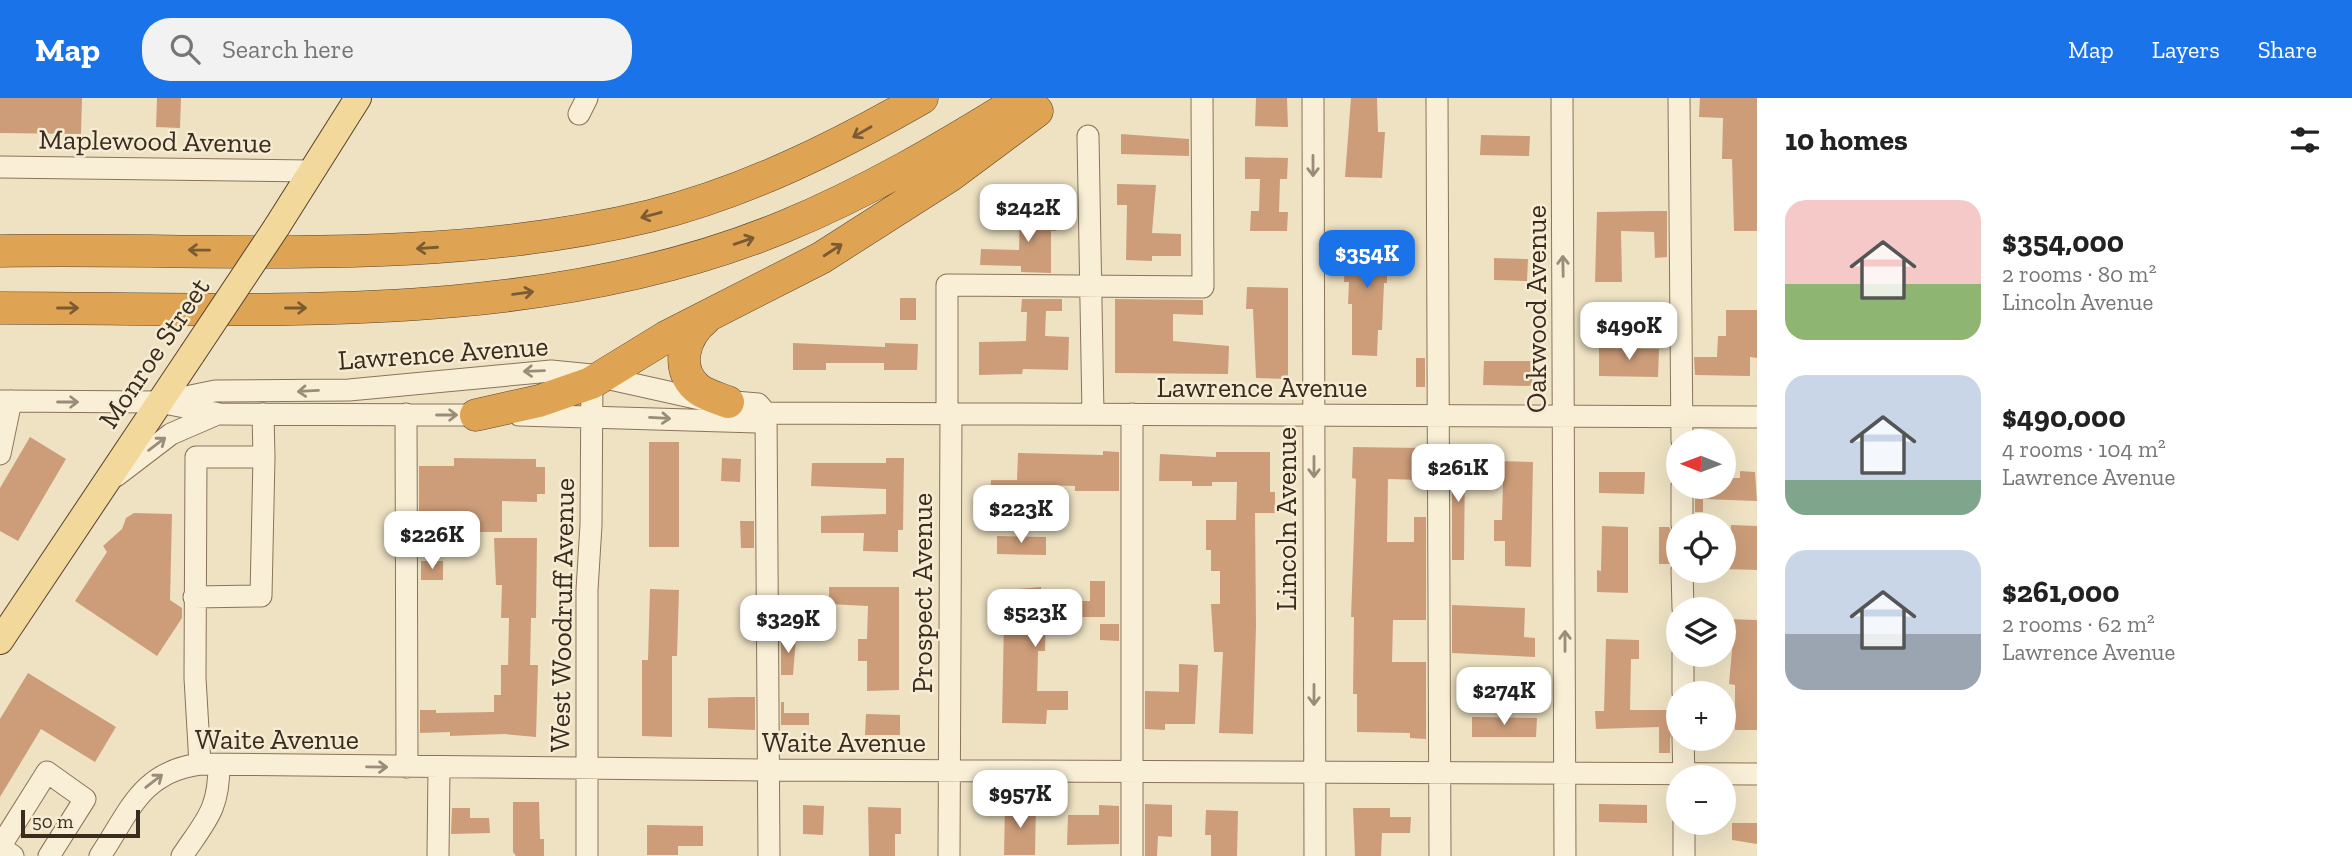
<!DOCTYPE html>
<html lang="en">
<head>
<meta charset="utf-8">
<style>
  body { margin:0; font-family:"Zilla Slab",serif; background:#f2f2f2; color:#222; height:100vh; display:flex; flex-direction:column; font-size:26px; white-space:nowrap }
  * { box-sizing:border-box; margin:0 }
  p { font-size:23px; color:#767676 }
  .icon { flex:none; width:38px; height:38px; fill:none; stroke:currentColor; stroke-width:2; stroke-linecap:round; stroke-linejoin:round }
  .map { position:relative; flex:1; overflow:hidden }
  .details { display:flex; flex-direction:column; background:#fff; width:595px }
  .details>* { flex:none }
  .needle { width:46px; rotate:271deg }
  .tools { position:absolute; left:1666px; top:331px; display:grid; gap:14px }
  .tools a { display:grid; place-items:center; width:70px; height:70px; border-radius:50%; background:#fff; box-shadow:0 7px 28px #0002; font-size:35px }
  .scale { position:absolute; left:21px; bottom:18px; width:119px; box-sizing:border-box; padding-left:7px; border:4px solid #392b1e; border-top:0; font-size:19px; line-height:24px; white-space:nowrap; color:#392b1e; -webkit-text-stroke:5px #f6ecd3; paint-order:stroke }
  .price { position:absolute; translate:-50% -60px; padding:0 16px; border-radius:14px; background:#fff; color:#222; font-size:23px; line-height:46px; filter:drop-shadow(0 2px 4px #0008) }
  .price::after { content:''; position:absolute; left:50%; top:42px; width:21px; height:16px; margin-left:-10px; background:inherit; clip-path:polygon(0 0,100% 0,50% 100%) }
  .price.current { background:#1a73e8; color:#fff }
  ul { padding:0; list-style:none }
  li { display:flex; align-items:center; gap:21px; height:175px; padding:0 28px }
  li span { display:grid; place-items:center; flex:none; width:196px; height:140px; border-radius:21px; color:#555 }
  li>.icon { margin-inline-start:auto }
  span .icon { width:84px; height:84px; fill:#fffc; stroke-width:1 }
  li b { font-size:30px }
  h2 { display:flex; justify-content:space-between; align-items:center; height:84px; padding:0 28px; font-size:30px }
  header { display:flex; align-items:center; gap:42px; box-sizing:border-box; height:98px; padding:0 35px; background:#1a73e8; color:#fff }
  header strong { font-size:33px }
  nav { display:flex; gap:38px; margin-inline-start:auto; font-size:24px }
  .search { width:490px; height:63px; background:#f2f2f2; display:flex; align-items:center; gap:18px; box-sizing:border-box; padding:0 24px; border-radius:28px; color:#767676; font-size:26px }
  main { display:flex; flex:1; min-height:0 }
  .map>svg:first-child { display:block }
</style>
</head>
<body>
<header>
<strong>Map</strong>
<div class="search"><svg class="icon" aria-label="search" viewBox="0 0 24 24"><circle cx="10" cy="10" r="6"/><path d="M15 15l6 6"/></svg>Search here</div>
<nav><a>Map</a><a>Layers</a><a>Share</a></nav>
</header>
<main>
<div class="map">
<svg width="1757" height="758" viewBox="0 0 1757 758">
  <rect width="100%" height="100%" fill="#eee2c3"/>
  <path fill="#cd9d79" d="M0 0H82L81 36 0 35Z
    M157 0H181L180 30 156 29Z
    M1256 0H1287L1288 29 1255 28Z
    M1351 0H1377L1378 34H1385L1382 80 1345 79Z
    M1700 0H1757V133H1734L1732 61H1722L1723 20 1699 19Z
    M1121 36 1189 41V58L1121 56Z
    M1481 37 1530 38 1529 58 1480 57Z
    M1245 59 1288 60 1287 81H1280L1279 114H1288L1287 133H1250L1251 113H1259L1260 81H1245Z
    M1117 86 1156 87 1152 135 1181 136V158H1152V163L1126 162 1127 107H1117Z
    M1020 112H1057L1056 133H1051V175L1021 174V168L980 167 981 151 1019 152Z
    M1654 113H1667V159L1655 160 1654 134 1621 133 1622 184H1595L1597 114Z
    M1346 141 1395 142 1391 173H1387V185H1384L1382 232H1378L1377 258 1352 257V206H1348L1349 184H1344Z
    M1494 160 1528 161 1527 183 1494 182Z
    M1247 189 1288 190V281L1256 280 1253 211H1246Z
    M900 200H916V222H900Z
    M1022 201H1062V213H1046L1045 238 1069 239 1068 272 1023 271 1022 276 979 277V244L1026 243 1027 214H1021Z
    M1115 201 1203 202V217L1173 216V243L1229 248 1228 276 1115 275Z
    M1726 212H1757V260L1750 259V278L1695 277 1694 259H1717L1718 238H1726Z
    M793 245 885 249V245L918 246 917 272H884V265H826V272H793Z
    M1599 250 1659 251 1658 279 1599 278Z
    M1416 260H1425V289H1416Z
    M1484 263H1532V288L1483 287Z
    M30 339 66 361 18 443 0 433V390Z
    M649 344H679V449H649Z
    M1353 349 1422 350 1421 382 1388 381 1387 444H1414V419H1426V522H1393L1392 564H1426V641L1410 640V635L1357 634V596H1353L1354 519H1351L1356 381 1352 380Z
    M1452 351 1465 352 1464 462H1452Z
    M1103 353 1119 354V393H1075V388L1047 387V402L1012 401V414H990L991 382H1017L1018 355 1103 357Z
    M1216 354H1270V394H1275V415H1255L1256 528 1253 636 1219 635 1223 554H1214L1211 506H1220V473H1211V452H1206V422H1236L1237 384H1212V388H1192V383H1159L1160 356 1216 359Z
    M454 360 536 361V369H545V396H537V404L502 403V434H419V368H454Z
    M722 360 741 361 740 384 721 383Z
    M886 360H904L903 432H898V454L863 453 864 435H821V418L886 416V391L811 388 812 365H886Z
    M1494 363 1533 364 1531 469 1505 468V443H1494V422H1502L1503 385H1494Z
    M1740 373 1755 374 1757 403 1703 401V414H1695V388H1724V380H1740Z
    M1599 374H1645L1644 396 1599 395Z
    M134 415 172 416 170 502 182 510V520L157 558 75 503 107 454 103 448 122 431 126 420Z
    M740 423H754V450H741Z
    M1731 427 1757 428V472L1724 471V452L1730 453Z
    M1602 428 1628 429V495L1597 494V472L1601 473Z
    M1659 429H1669L1674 437 1670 466H1659Z
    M997 438 1046 439V457L997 456Z
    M494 440H537L536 520H531L530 567H538L536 639 504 636 450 638V634L420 635V612H436V615L494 614V597H501V567H508L509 520H501L502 487H496Z
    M421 463H443V482H421Z
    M1090 483H1105V519H1046L1045 553H1038L1037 593H1068V612H1047L1046 626 1002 625 1004 522H998V493L1041 489V503H1090Z
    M829 489H899V592L867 593V563H858V541H867L868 508 829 506Z
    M650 491 679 492 677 558H672V639L642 638V562H648Z
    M1452 507 1525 510 1524 539 1535 540V559L1452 555Z
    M1728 521 1757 522V632H1735V587L1729 586 1733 541 1728 540Z
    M1100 526H1119V543L1100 542Z
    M781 538 796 539 793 577H781Z
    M1606 541 1639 542V561H1631L1630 612H1677V628L1670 640V655H1659V629L1596 631 1595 613H1604Z
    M1179 566 1198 567 1195 626H1165V632L1145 631V593L1179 594Z
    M28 575 116 629 95 664 41 631 0 699V621Z
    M739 599H755V632L708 630V600Z
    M781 604H784V615H809V627H781Z
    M866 616 900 617V637H865Z
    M1472 619 1537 620 1536 639H1472Z
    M513 704H539L540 741H544V758H516L513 754Z
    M1036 706 1035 757H1004L1005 707Z
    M1145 706 1172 707V739L1158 738 1157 758H1145Z
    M1599 706 1647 707V725L1599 724Z
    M803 707 824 708 823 737 803 736Z
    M1099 707 1119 708V746L1067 747 1068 717H1099Z
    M868 709 901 710V736H895V758H869Z
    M452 710H470V720H489L490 735 451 736Z
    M1353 710H1390V719H1411L1410 735H1382L1381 758H1355Z
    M1206 712 1238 713 1237 758H1211V737H1205Z
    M1732 725H1757V746L1732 742Z
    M647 727 703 728V748H678V757H647Z"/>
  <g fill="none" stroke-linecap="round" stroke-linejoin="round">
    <defs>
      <path id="minor" d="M1313 0 1315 758
        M1437 0 1440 758
        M1562 0 1565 758
        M1679 0 1682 343
        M579 16 587 0
        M1088 38 1093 316
        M0 69 310 73
        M171 302 215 293 349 292 551 273 592 277 700 301 758 306 766 315
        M0 303 159 304 220 316 487 317
        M766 315 769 758
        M406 316 407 669
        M947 316V187L1203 189 1202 0
        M519 317 757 324 766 315 1757 319
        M0 356 11 303
        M116 378 171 336 215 317
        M1682 388V427
        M1682 472 1683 511
        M194 499 261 498 264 359
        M1683 556V595
        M1683 640 1684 679
        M200 666 195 580 196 359H264L263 316
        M1684 724V758
        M13 758 0 749 47 674 85 701 49 758
        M100 758C130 713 141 674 200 666L769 672 1757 676
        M182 758C206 722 219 712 219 667
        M438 758 439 670
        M587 758V492L591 427 592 277
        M949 758 951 316
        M1132 758V316"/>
      <path id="major" d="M276 130 358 0
        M0 543 192 256"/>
      <path id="highway" d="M0 153C217 149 437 170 650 118 746 94 837 49 922 0
        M0 210C260 210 537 230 783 129 868 94 946 48 1023 0
        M705 221C685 237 674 270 697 290 705 297 718 300 728 304
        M476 317 539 303 591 285 666 239 821 160 951 77 1037 13"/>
    </defs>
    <use href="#minor" stroke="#89745a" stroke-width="23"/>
    <use href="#major" stroke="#57422e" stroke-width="28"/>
    <use href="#highway" stroke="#57422e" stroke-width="33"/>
    <use href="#minor" stroke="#f9efd7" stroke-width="21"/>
    <use href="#major" stroke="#f2d89b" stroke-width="26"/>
    <use href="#highway" stroke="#dea453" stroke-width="32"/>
    <defs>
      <path id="major-bridge" d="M192 256 276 130"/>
    </defs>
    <use href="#major-bridge" stroke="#57422e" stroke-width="28" stroke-linecap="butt"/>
    <use href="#major-bridge" stroke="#f2d89b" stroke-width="26"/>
  </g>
  <defs><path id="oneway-shaft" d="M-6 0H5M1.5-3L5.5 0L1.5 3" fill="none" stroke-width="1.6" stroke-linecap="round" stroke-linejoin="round" transform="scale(1.75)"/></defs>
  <g stroke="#7b5b33">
    <use href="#oneway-shaft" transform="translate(862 34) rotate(150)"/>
    <use href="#oneway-shaft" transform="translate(651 117) rotate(165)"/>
    <use href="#oneway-shaft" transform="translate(744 143) rotate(-19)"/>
    <use href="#oneway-shaft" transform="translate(427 150) rotate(176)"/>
    <use href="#oneway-shaft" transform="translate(199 152) rotate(-179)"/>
    <use href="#oneway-shaft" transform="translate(833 152) rotate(-33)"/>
    <use href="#oneway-shaft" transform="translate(523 195) rotate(-8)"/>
    <use href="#oneway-shaft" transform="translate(68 210)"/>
    <use href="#oneway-shaft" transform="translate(296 210)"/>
  </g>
  <g stroke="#998d7a">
    <use href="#oneway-shaft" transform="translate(1313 68) rotate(90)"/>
    <use href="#oneway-shaft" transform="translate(1563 168) rotate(-91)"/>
    <use href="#oneway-shaft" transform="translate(534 273) rotate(178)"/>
    <use href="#oneway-shaft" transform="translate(308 293) rotate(177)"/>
    <use href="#oneway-shaft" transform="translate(68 304)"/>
    <use href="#oneway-shaft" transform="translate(447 317)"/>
    <use href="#oneway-shaft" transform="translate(660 320) rotate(3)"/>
    <use href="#oneway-shaft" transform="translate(157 346) rotate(-37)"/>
    <use href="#oneway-shaft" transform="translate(1314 369) rotate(90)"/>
    <use href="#oneway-shaft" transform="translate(1565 543) rotate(-90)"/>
    <use href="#oneway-shaft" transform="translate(1314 597) rotate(90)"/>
    <use href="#oneway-shaft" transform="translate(377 669) rotate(1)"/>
    <use href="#oneway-shaft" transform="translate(154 683) rotate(-38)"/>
  </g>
  <g text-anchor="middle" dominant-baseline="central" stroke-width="5" stroke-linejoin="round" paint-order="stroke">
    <g font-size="28" fill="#392b1e" stroke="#f6ecd3">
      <text transform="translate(155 43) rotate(1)">Maplewood Avenue</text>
      <text transform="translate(1536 211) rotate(-90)">Oakwood Avenue</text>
      <text transform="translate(154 255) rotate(-56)">Monroe Street</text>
      <text transform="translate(443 255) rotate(-4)">Lawrence Avenue</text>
      <text x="1262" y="289">Lawrence Avenue</text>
      <text transform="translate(1286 421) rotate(-90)">Lincoln Avenue</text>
      <text transform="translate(922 495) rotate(-90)">Prospect Avenue</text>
      <text transform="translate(562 517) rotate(-89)">West Woodruff Avenue</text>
      <text x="277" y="641">Waite Avenue</text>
      <text x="844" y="644">Waite Avenue</text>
    </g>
  </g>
</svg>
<div class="tools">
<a><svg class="needle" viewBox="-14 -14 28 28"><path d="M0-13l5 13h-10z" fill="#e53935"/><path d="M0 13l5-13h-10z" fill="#767676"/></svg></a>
<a><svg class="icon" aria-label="locate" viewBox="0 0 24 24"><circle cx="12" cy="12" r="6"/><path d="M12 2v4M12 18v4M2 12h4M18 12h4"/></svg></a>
<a><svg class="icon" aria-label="layers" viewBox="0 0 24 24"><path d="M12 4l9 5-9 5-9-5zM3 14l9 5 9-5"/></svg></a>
<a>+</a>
<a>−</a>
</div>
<div class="scale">50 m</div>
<b class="price" style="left:1028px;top:146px">$242K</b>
<b class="price current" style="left:1367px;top:192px">$354K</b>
<b class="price" style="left:1629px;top:264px">$490K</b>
<b class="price" style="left:1458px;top:406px">$261K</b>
<b class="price" style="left:1021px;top:447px">$223K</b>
<b class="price" style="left:432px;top:473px">$226K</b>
<b class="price" style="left:1035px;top:551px">$523K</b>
<b class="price" style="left:788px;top:557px">$329K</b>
<b class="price" style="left:1504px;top:629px">$274K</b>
<b class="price" style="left:1020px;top:732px">$957K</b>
</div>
<section class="details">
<h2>10 homes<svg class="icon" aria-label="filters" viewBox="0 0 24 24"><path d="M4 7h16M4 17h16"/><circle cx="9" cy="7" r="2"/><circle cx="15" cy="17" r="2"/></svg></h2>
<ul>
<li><span style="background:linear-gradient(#f6c9c9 60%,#8fb573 0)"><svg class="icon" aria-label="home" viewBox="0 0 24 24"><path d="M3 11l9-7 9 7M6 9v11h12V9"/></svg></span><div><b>$354,000</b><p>2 rooms · 80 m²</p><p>Lincoln Avenue</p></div></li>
<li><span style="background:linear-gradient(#c9d6e8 75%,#7fa58c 0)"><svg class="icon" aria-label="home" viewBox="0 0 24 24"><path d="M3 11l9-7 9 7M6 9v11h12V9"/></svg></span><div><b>$490,000</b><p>4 rooms · 104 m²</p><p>Lawrence Avenue</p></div></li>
<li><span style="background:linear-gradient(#c9d6e8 60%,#9aa5b1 0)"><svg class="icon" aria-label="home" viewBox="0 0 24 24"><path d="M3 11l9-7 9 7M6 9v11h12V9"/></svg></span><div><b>$261,000</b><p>2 rooms · 62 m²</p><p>Lawrence Avenue</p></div></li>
</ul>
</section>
</main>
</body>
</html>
